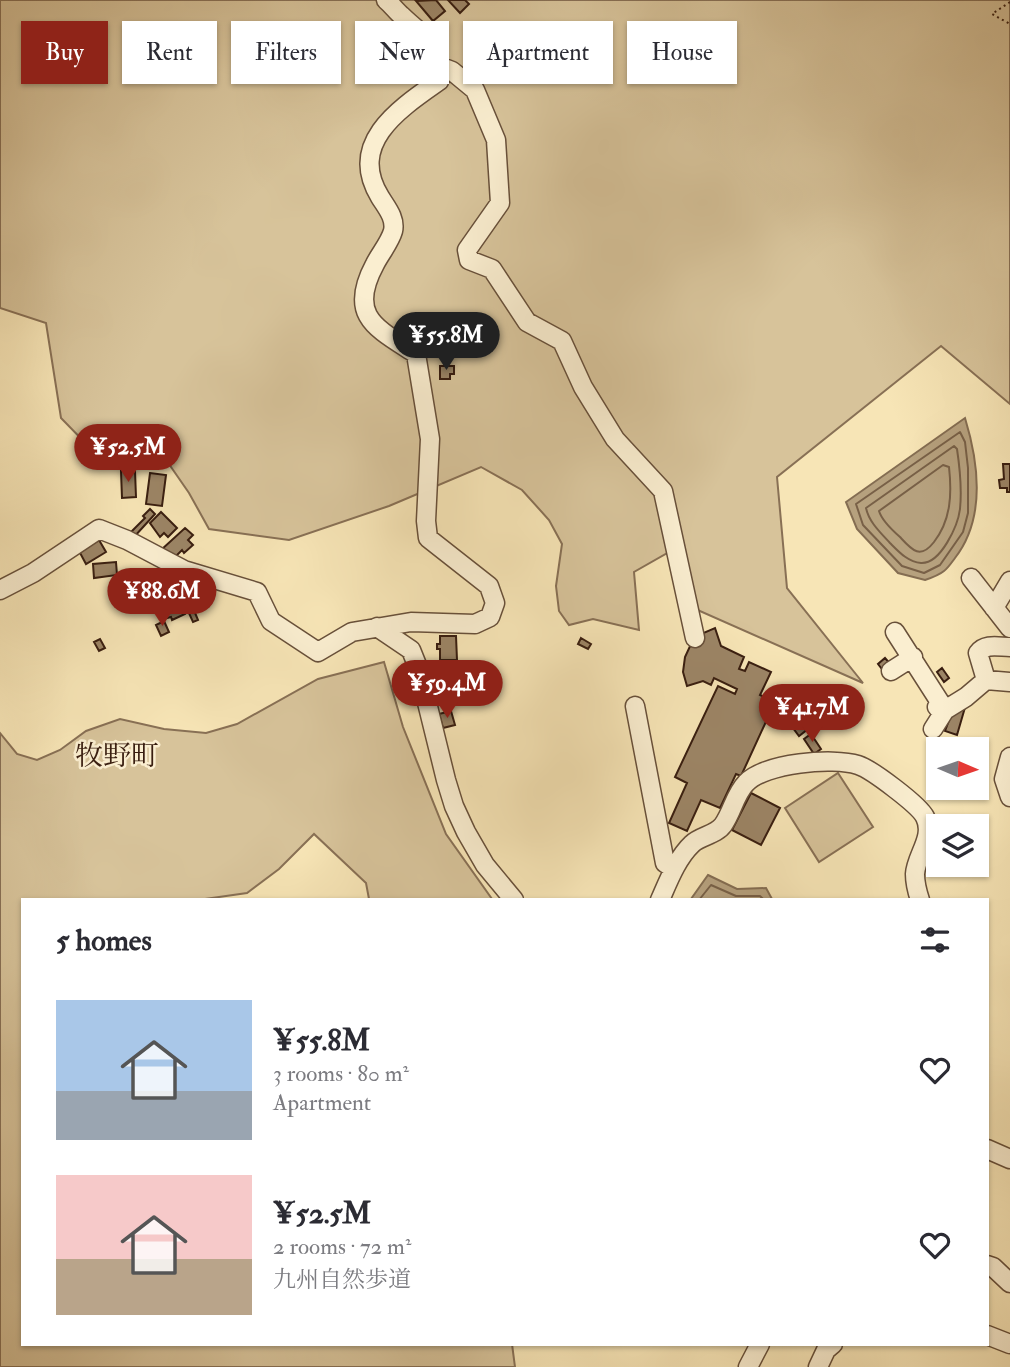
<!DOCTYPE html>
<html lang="en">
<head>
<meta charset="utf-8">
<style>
  body { margin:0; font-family:"IM FELL Double Pica","Noto Serif JP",serif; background:#f2f2f3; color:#2b2b33; height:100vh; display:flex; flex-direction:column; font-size:26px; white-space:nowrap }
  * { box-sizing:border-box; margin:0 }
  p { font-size:23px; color:#7c7c81 }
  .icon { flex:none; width:38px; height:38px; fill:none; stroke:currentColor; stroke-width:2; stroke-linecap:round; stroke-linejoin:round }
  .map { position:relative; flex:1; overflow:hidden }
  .panel { position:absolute; left:21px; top:898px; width:968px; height:448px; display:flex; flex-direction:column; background:#fff; border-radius:0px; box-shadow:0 2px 5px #0004 }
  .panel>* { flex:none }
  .banner { position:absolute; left:21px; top:21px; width:970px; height:63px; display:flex; gap:14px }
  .needle { width:46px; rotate:92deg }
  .buttons { position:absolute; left:926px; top:737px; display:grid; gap:14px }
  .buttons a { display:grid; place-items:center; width:63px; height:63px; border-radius:0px; background:#fff; box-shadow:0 2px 5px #0004; font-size:35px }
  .price { position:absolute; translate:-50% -60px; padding:0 16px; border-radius:24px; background:#8f2418; color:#fff; font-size:23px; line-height:46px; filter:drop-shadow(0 2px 4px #0008) }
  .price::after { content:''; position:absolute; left:50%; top:42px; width:21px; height:16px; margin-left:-10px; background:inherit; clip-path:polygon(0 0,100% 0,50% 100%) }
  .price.on { background:#222; color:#fff }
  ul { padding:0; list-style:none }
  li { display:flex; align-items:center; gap:21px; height:175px; padding:0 35px }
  li span { display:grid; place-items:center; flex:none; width:196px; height:140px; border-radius:0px; color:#555 }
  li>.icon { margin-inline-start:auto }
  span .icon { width:84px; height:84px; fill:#fffc; stroke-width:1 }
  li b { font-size:30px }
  h2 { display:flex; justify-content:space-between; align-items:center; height:84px; padding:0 35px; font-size:30px }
  .tag { padding:0 24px; border-radius:0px; background:#fff; box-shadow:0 2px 5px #0004; font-size:24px; line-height:63px }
  .tag.on { background:#8f2418; color:#fff }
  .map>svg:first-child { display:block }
</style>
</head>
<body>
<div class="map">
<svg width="1010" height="1367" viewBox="0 0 1010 1367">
  <rect width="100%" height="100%" fill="#f7e5b6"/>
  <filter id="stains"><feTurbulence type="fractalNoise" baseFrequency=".00286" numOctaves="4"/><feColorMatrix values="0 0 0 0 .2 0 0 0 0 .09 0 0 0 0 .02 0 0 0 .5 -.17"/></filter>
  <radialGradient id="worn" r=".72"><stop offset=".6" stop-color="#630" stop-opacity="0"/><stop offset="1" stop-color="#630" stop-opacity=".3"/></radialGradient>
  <path fill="#d7c39a" stroke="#887055" stroke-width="2" d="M0 0H1010V404L941 346 777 477 787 588 863 683 693 608 671 551 634 572 639 630 593 619 569 625 559 611 556 586 562 544 549 520 522 490 481 467 389 506 289 540 209 529 189 493 162 454 97 455 61 418 46 323 0 308Z
    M384 662 403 727 446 834 492 899H369L366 883 314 834 279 869 247 893 198 900H23V1344H512L515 1367H0V733L17 754 37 760 60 750 86 731 120 719 164 729 206 733 237 724 318 679Z
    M838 773 873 827 819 862 785 808Z"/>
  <path fill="#b6a17e" stroke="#846d52" stroke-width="2" d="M965 418C979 464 986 518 955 558 952 562 948 568 944 571 939 575 931 578 925 580L898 573 857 529 846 502Z
    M708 875 737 889 766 888 772 899H691Z"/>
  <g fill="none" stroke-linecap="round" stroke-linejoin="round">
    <path stroke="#786047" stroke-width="2" d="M960 432 965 442 968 468V513L963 532 940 565 924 573 902 566 863 525 856 504Z
      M954 446 957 449C960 469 962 489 960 509 958 525 941 564 921 563 908 562 899 552 890 543 880 532 869 522 866 508Z
      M943 465 949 467C952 494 951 520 934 542 920 560 912 550 900 537 892 530 882 521 879 511Z
      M699 900 711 885 736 896H760L764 900"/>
  </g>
  <path fill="#9c8566" stroke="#391e10" stroke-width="2" d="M436 0 445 11 433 21 416 1Z
    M448 0H465L469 4 460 13Z
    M440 366H454V374H450V379H440Z
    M1003 464H1010V492H1007V488H1000L999 480 1004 479Z
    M121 471H135L136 497 122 498Z
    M150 473 166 475 162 506 146 504Z
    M150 509 155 514 134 537 130 533 145 518 143 516Z
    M161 512 177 528 168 537 164 533 160 537 150 523Z
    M185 528 193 535 188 540 193 545 184 553 182 550 172 560 161 550Z
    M99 540 106 552 86 564 79 551Z
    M116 562 117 575 94 578 93 564Z
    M179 587 180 589 185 587 191 599 181 605 183 608 186 607 187 609 184 611 185 614 172 620 171 617 167 618 159 596Z
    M193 608 198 620 193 622 188 611Z
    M164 621 169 632 161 636 156 625Z
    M715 628 721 646 744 657 739 669 745 671 749 662 771 672 760 695 775 702 741 776 736 774 720 808 701 800 687 831 669 823 687 783 675 777 718 686 735 694 737 689 714 678 711 685 703 681 687 686 683 672 685 657 691 644 701 634Z
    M440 636H456L457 660H440V649H437V644H440Z
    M581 638 591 644 588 649 578 644Z
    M100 639 105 648 99 651 94 642Z
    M885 658 893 667 885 673 878 664Z
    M942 668 949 678 944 682 937 672Z
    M785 698 791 701 784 713 778 709Z
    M966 704 957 735 945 731 954 707Z
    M451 711 455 725 443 728 439 714Z
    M797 712 808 729 799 736 787 720Z
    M811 734 821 749 814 754 804 739Z
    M751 793 780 808 761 845 732 830Z"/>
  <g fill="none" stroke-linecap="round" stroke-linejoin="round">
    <defs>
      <path id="minor" d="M439 66 452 71 475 90 496 140 500 203 467 250 469 260 492 269 527 322 562 341 583 387 615 439 663 491 695 638
        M971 578 1010 628
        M0 590 33 573 99 529 127 540 184 570 257 592 271 621 318 652 352 632 411 622 475 624 490 617 495 603 489 586 428 538 426 521 430 439 416 354C376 328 347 316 375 264 380 254 390 242 393 231 396 218 386 207 380 197 347 143 399 109 439 81 440 41 427 40 402 16 396 11 392 5 386 0
        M994 608 1010 581
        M377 627 411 650 419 670 446 780 454 806 466 832 485 865 514 900
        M895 632 945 710 966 697 986 680 1010 682
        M891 671 913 657
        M986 680 978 653C985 643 999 647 1010 647
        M635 706 665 863 674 869
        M933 729 945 710 937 707
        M1010 757 1004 779 1010 797
        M660 900C668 882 677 858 692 844 700 836 716 835 723 825 732 813 735 794 746 783 765 763 833 757 858 765 871 769 919 805 925 817 935 837 916 855 915 874 915 883 917 891 920 900
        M987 1149 1010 1159
        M987 1265 993 1267 1010 1283
        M987 1335 1010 1344
        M748 1367 760 1344
        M818 1367 826 1350 833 1344"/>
    </defs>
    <use href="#minor" stroke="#68503a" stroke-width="21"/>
    <path stroke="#391e10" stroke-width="2" stroke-dasharray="2 3.5" stroke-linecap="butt" d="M1010 2 992 14 1010 24"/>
    <use href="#minor" stroke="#faeed0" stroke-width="18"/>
  </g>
  <g text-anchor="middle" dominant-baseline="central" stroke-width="5" stroke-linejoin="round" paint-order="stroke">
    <g font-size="28" fill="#391e10" stroke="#faeed0">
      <text x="117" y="756">牧野町</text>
    </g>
  </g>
  <rect width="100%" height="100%" filter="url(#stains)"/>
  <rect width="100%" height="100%" fill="url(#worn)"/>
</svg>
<div class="buttons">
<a><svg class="needle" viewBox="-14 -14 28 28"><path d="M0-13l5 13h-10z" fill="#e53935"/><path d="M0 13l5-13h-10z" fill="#7c7c81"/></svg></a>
<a><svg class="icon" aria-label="layers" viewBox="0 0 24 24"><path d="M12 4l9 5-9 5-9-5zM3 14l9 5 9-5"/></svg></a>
</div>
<b class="price on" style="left:446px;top:372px">¥55.8M</b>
<b class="price" style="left:128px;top:484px">¥52.5M</b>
<b class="price" style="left:162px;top:628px">¥88.6M</b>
<b class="price" style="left:447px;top:720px">¥59.4M</b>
<b class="price" style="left:812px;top:744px">¥41.7M</b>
<div class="banner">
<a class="tag on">Buy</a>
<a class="tag">Rent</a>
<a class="tag">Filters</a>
<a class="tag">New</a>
<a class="tag">Apartment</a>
<a class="tag">House</a>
</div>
<section class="panel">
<h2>5 homes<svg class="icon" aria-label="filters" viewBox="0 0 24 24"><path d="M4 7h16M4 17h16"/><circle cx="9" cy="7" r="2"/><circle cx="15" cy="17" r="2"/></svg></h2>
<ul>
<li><span style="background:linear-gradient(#a9c7e8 65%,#9aa5b1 0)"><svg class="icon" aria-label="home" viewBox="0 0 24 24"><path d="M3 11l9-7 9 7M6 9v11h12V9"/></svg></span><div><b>¥55.8M</b><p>3 rooms · 80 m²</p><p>Apartment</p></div><svg class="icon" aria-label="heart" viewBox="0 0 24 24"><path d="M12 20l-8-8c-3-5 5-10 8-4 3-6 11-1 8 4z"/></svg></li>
<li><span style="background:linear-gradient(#f6c9c9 60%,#b9a48a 0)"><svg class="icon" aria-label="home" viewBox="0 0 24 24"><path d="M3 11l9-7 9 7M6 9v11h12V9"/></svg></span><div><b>¥52.5M</b><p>2 rooms · 72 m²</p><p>九州自然歩道</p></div><svg class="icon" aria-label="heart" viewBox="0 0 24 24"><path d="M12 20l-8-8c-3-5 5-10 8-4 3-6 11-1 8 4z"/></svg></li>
</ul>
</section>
</div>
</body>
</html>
